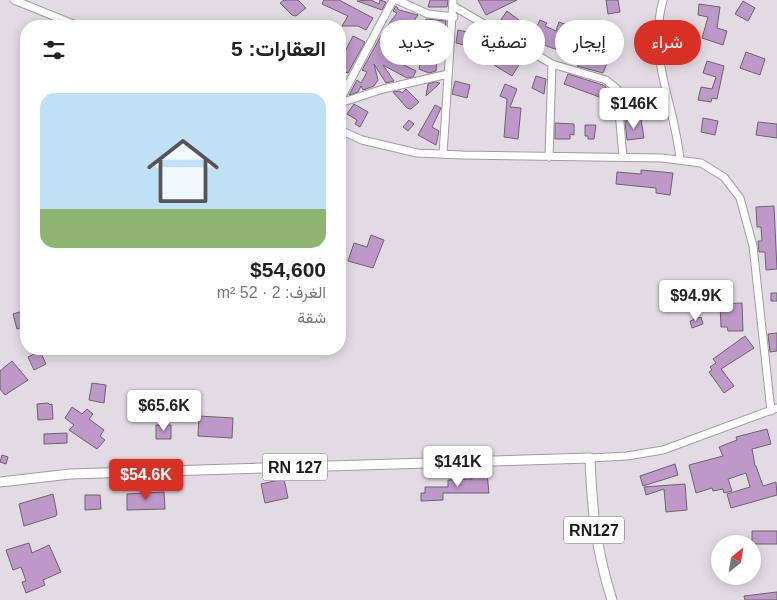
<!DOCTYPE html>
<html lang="ar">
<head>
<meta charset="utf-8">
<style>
  body { margin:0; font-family:Helvetica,Vazirmatn,sans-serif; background:#f6f6f6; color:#222; direction:rtl; height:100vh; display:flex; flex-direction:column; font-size:19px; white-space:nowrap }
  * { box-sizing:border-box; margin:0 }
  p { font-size:16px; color:#767676 }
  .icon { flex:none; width:28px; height:28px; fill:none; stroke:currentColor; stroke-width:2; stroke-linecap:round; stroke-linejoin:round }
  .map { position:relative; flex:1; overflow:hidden; direction:ltr }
  .side { position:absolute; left:20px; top:20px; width:326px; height:335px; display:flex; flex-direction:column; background:#fff; border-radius:20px; box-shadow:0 2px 12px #0003; direction:rtl }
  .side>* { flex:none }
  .hud { position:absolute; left:361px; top:20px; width:340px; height:45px; direction:rtl; display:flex; gap:10px }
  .needle { width:32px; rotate:30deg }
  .fabs { position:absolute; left:711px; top:535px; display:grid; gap:10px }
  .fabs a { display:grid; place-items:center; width:50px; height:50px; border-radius:50%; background:#fff; box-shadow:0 2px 12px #0003; font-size:25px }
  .price { position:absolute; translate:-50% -42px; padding:0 11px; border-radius:5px; background:#fff; color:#222; font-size:16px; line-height:32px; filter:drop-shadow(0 1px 2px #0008) }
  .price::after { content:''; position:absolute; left:50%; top:30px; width:15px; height:11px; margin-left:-8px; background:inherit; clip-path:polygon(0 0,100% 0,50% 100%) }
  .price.on { background:#d93025; color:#fff }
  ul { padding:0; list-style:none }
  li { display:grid; align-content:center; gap:10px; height:265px; padding:0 20px }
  li span { display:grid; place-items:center; height:155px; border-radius:15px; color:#555 }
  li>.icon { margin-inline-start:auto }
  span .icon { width:90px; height:90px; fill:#fffc; stroke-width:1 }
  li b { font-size:21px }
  h2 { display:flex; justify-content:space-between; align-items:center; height:60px; padding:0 20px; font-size:21px }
  .chip { padding:0 18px; border-radius:22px; background:#fff; box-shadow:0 2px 12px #0003; font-size:18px; line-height:45px }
  .chip.on { background:#d93025; color:#fff }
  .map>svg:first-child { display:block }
</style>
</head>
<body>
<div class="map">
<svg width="777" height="600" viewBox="0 0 777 600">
  <rect width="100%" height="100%" fill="#e2dbe4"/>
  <path fill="#bd98c8" stroke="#6b646c" d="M284 0H298L306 8 296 16 292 15 280 3Z
    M324 0H339L373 18 366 30 358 26H342L348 16 322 4Z
    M371 0 379 4 380 0 386 2 382 10 357 1Z
    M430 0H448L447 7H428Z
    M478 0H517L486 15Z
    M606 0H618L620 12 608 14Z
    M743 1 755 8 748 21 735 14Z
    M699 4 720 7 717 28 727 31 723 45 702 38 708 17 698 15Z
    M396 6 399 10 418 15 411 25 422 33 426 19 446 21 445 38 441 36 438 48 436 71 429 73 419 69 429 24 402 64 416 71 413 77 407 78 383 65 394 81 386 83 374 64 378 80 374 86 363 90 361 86 358 92 349 95 357 80 361 83 367 72 362 70 383 32 397 13 393 11Z
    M507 11 519 20 513 30 500 21Z
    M540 20 547 23 545 26 556 31 559 22 590 33 583 53 596 40 601 45 592 53 608 61 603 73 577 66 580 58 530 40Z
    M458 30 497 38 500 40 499 48 479 41 477 48 456 43Z
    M353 36 365 42 348 73 340 70V57H342Z
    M503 49 522 60 512 76 494 65Z
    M746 52 765 59 760 75 740 68Z
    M707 61 724 66 717 99 712 98 711 102 698 100 701 87 712 89 716 77 703 73Z
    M568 74 603 85 606 87 602 98 564 84Z
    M536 76 546 79 544 94 532 88Z
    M455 81 470 85 467 98 452 94Z
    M435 82 440 83 426 96 428 84Z
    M505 84 517 89 510 107 521 108 518 139 504 137 507 99 500 96Z
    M406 89 419 102 411 109 407 108 393 92 400 91 402 93Z
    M354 104 368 112 360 127 355 124 357 120 347 114Z
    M435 105 441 108 432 127 439 131 436 145 418 135Z
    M703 118 718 121 715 135 701 132Z
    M641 119 644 138 627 140 625 121Z
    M409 120 414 124 408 131 403 127Z
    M758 122 777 124V138L756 135Z
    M555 123 574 124V135L570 134V139H555Z
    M585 125H596L594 139H588V136H585Z
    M641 170 673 173 670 195 656 193V188L616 184 617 172 641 174Z
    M774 206 777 269 766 270 765 252H759L758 241H762L761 227H757L756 207Z
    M371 235 384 240 373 268 348 261 354 243 367 247Z
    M771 293H777V301H771Z
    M742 303 743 331H728L727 327H721L720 304Z
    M26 310V326L17 329 13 314Z
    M701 317 703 324 692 328 690 321Z
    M777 333V351L770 352 768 334Z
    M745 336 754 348 721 369 734 386 724 393 709 372 712 370 710 367 716 363 713 359Z
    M40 351 46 364 34 370 28 357Z
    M12 361 28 380 5 395 0 389V371Z
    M92 383 106 385 104 403 89 400Z
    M48 403 50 405 52 404 53 419 38 420 37 404Z
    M72 407 82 414 87 409 93 414 89 419 104 430 100 436 105 440 97 449 69 430 74 425 65 418Z
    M199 416 233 418 232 438 198 436Z
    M156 425H171V439H156Z
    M767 429 771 444 752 449 755 466H756L763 486 776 482 777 495 731 508 727 494 750 487 746 473 728 479 732 491 724 493 723 489 713 491 712 488 696 493 689 465 723 456 719 447 737 440 736 437Z
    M67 433V443L44 444V434Z
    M2 455 8 457 6 464 0 462Z
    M675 464 678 475 643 486 640 476Z
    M487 474 489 493H443V500L421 501V493H425V487H448V480L472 479V476Z
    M284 479 288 498 265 503 261 484Z
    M685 484 687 510 666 512 664 489 646 495 644 487Z
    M164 492 165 509 127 510V494Z
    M53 494 57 514 56 516 24 526 19 504Z
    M85 495H100L101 509 85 510Z
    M752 531H777V544H752Z
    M29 543 32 553 49 545 61 572 43 580 45 585 26 593 22 582 26 581 21 567 13 570 6 550Z
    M777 592V600H745L744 596Z"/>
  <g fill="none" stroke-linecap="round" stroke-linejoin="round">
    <defs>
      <path id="minor" d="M14 0 78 26
        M397 0 428 14 454 17
        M663 0C647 58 675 104 680 160
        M455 7 552 64 549 157
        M552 64 606 80 617 89 623 157
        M340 100 393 0
        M340 103 383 89 448 74
        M340 130 362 140 417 153 462 155 662 158 701 163 724 177 740 198 753 246 771 411
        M443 154 453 0
        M590 458 627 456 663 450 777 408"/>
      <path id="major" d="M0 482 70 474 590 458C592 510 596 550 612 600"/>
    </defs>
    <use href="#minor" stroke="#a29ba4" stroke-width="9"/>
    <use href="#major" stroke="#a29ba4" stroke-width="11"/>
    <use href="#minor" stroke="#fff" stroke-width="7"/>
    <use href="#major" stroke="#fff" stroke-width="9"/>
  </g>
  <g text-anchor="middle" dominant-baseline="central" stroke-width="4.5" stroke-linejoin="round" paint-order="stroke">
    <g fill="#fff" stroke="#625f62" stroke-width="1">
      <rect x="262.5" y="453.5" width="65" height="27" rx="4"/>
      <rect x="564" y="516.5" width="60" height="27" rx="4"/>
    </g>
    <g font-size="16" font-weight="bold" fill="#1e1b1e">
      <text x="295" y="467">RN 127</text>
      <text x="594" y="530">RN127</text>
    </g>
  </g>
</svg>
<div class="fabs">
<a><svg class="needle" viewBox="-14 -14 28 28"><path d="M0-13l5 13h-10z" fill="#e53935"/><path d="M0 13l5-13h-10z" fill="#767676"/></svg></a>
</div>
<b class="price" style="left:634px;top:130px">$146K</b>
<b class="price" style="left:696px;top:322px">$94.9K</b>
<b class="price" style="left:164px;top:432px">$65.6K</b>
<b class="price" style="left:458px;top:488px">$141K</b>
<b class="price on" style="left:146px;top:501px">$54.6K</b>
<div class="hud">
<a class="chip on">شراء</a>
<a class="chip">إيجار</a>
<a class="chip">تصفية</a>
<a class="chip">جديد</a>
</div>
<section class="side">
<h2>العقارات: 5<svg class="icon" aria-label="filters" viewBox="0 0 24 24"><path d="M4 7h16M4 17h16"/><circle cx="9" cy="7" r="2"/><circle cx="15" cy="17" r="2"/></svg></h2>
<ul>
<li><span style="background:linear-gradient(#bfe0f5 75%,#8fb573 0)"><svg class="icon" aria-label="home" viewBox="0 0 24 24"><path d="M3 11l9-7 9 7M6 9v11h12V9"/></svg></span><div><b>$54,600</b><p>الغرف: 2 · 52 m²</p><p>شقة</p></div></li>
</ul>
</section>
</div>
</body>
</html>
